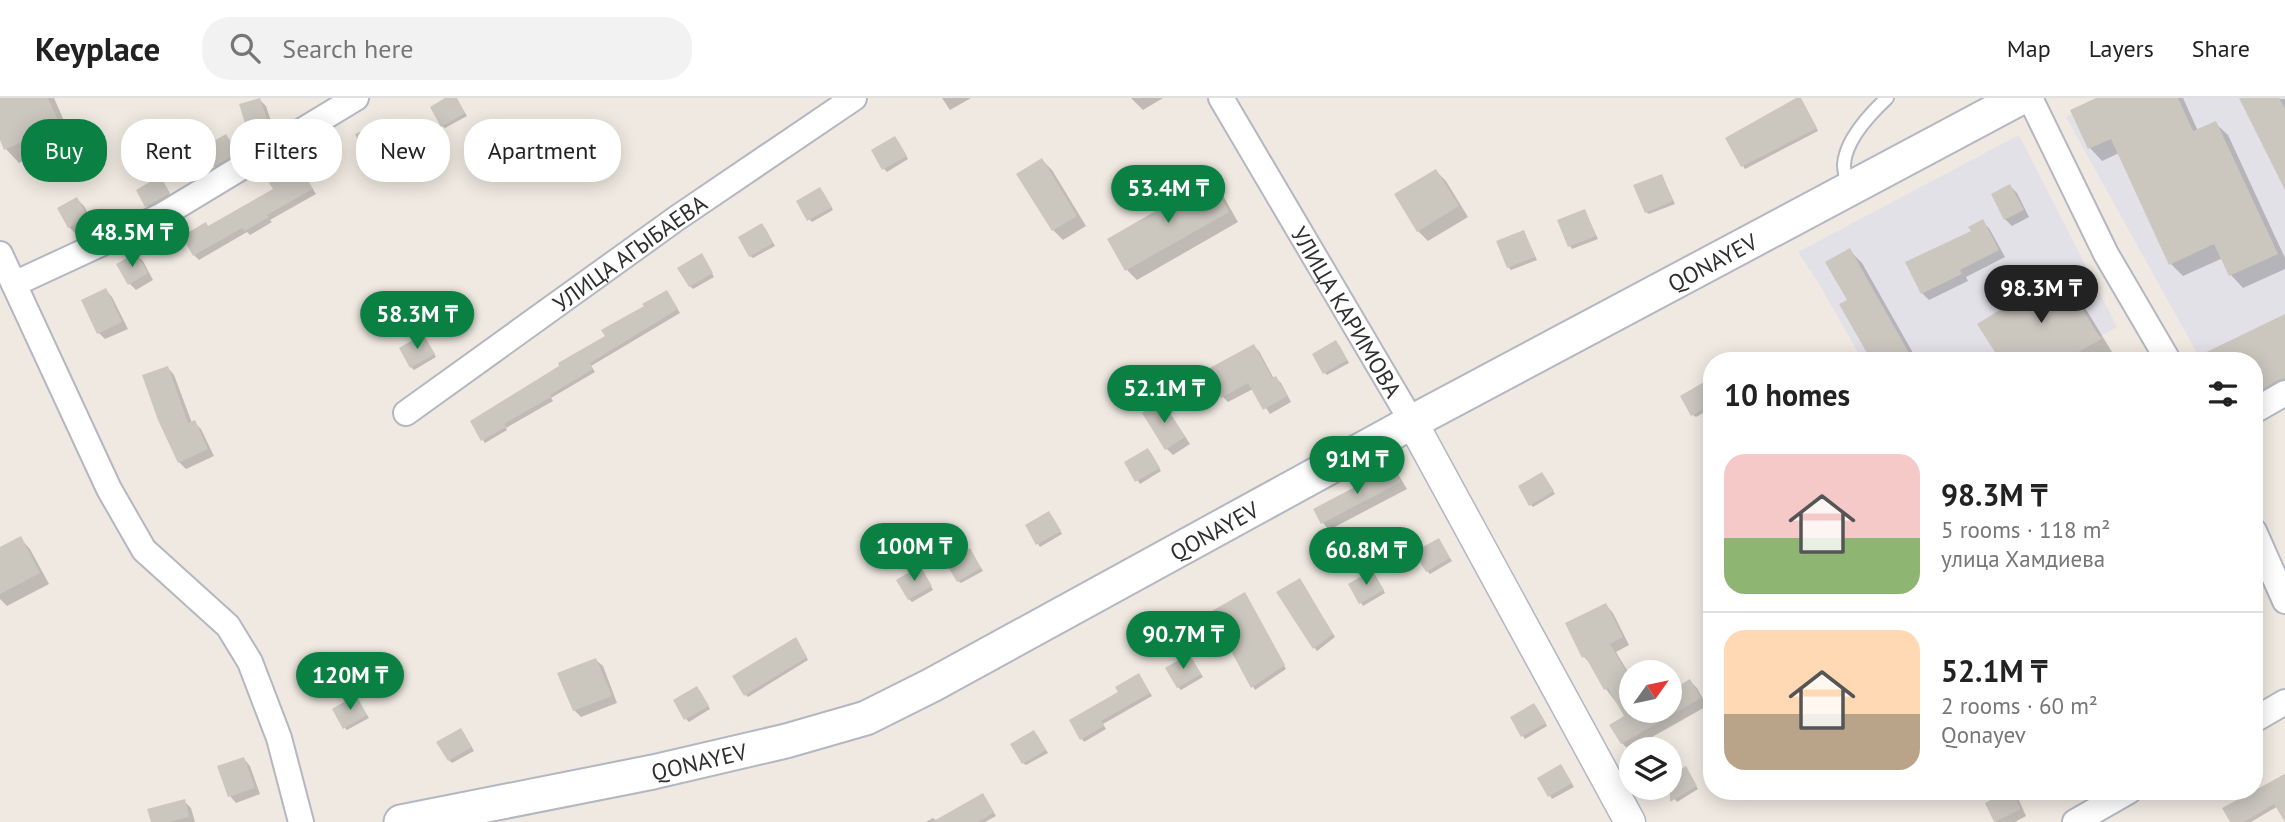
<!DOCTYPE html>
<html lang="en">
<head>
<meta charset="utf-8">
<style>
  body { margin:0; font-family:"PT Sans",sans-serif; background:#f2f2f2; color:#222; height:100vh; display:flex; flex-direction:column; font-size:26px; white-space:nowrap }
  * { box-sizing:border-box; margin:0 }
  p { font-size:23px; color:#767676 }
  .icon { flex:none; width:38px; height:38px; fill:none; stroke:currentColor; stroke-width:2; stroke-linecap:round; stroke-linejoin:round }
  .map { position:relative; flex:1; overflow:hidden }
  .side { position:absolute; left:1703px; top:254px; width:560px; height:448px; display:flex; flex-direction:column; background:#fff; border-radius:28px; box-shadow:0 4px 18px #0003 }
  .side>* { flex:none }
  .hud { position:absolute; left:21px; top:21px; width:665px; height:63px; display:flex; gap:14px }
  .needle { width:46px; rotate:57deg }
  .fabs { position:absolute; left:1619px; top:562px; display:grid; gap:14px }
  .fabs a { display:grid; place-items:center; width:63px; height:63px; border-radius:50%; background:#fff; box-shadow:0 4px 18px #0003; font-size:35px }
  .price { position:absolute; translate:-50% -60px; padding:0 16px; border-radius:24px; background:#0b8043; color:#fff; font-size:23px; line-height:46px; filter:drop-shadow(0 2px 4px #0008) }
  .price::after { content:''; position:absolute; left:50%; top:42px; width:21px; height:16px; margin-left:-10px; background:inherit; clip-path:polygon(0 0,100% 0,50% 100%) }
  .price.active { background:#222; color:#fff }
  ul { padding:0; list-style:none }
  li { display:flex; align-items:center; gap:21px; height:175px; padding:0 21px }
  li+li { border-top:2px solid #e0e0e0 }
  li span { display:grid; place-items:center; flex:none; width:196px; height:140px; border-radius:21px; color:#555 }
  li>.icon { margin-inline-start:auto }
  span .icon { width:84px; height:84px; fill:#fffc; stroke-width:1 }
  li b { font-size:30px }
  h2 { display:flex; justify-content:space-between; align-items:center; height:84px; padding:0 21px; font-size:30px }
  .tag { padding:0 24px; border-radius:28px; background:#fff; box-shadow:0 4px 18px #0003; font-size:24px; line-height:63px }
  .tag.active { background:#0b8043; color:#fff }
  header { display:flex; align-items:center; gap:42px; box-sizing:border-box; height:98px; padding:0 35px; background:#fff; border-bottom:2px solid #e0e0e0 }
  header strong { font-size:33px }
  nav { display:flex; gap:38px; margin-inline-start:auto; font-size:24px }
  .search { width:490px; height:63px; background:#f2f2f2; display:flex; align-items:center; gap:18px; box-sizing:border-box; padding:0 24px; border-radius:28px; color:#767676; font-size:26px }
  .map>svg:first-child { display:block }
</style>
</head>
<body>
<header>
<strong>Keyplace</strong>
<div class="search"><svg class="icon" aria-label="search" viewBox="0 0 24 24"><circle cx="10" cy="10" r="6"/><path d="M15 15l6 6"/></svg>Search here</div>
<nav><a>Map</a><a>Layers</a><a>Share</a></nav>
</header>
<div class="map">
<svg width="2285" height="724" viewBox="0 0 2285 724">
  <rect width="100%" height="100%" fill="#efe9e1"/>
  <path fill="#e3e1e8" d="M2103 0H2285V268L2254 262H2201L2066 19Z
    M2019 37 2117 229 2055 262H1862L1821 189 1798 154Z"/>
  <path fill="#0003" d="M0 0H54L72 41 19 65 6 51 0 38Z
    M448 0H456L467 18 445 30 442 28Z
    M942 0H971L950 12Z
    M1131 0H1163L1143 12Z
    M2100 0H2183L2198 33 2215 25 2228 37 2285 160V171L2243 190 2231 177 2223 160 2183 178 2171 166 2119 55 2102 63 2090 50Z
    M2241 0 2285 1V89Z
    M259 1 266 8 274 32 255 38 248 31Z
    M1802 3 1818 33 1745 71 1743 68Z
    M376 29 382 35 391 55 373 63 366 57Z
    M229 41 239 58 217 71 214 68Z
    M898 43 908 61 887 74 884 71Z
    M1042 62 1052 72 1086 128 1063 142 1053 132 1018 76Z
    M299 69 316 96 270 122 272 124 250 137 247 134 199 162 194 157 209 130 275 91Z
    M1436 73 1446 83 1468 119 1428 143 1418 133Z
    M1662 78 1675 106 1649 116 1646 114Z
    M163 83 171 99 150 111 147 108Z
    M1211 84 1221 94 1238 124 1137 182 1127 172Z
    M2010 88 2017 95 2029 119 2012 128 2005 121Z
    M823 94 833 112 812 124 809 121Z
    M77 101 84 108 94 126 76 136 69 129Z
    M1585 113 1598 141 1572 151 1570 148Z
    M1982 124 1989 130 2005 159 1966 179 1968 183 1929 202 1922 195Z
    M765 130 775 148 753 160 750 158Z
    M1524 134 1537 162 1511 172 1508 169Z
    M1849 152 1862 165 1917 262H1873L1841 207 1850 202Z
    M136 157 143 163 153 182 136 192 130 186Z
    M704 160 714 179 693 191 690 188Z
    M2060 177 2073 190 2112 254 2097 262H2002L1980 227Z
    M106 192 112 199 128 231 105 241 99 235Z
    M669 197 680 215 591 268 595 274 551 300 553 303 506 330 507 332 485 345 483 342 562 269Z
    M2285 218V298L2254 319V262H2200L2199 260Z
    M426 241 436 259 414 272 411 269Z
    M1339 247 1349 265 1327 277 1325 275Z
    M1254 248 1259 253 1274 281 1276 280 1281 285 1291 304 1270 316 1253 291 1228 304 1223 299Z
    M168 270 174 277 192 325 194 324 201 331 214 358 186 371 179 364Z
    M1712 297V310L1696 319 1693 317Z
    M1162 305 1168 312 1190 346 1173 357 1166 350Z
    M1151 355 1161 373 1140 386 1126 365Z
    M1393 371 1399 378 1407 391 1329 432 1323 425 1315 412Z
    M1544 379 1555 396 1533 409 1531 407Z
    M1052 418 1062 436 1040 449 1038 446Z
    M20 440 30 451 49 486 7 508 0 501V451Z
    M1441 445 1452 463 1430 476 1427 473Z
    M972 455 983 473 961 485 958 483Z
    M923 473 933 492 912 504 909 501Z
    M1375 477 1385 495 1363 508 1361 505Z
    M1302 485 1335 539 1317 553 1278 495Z
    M1247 499 1286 571 1255 592 1213 515Z
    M1606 507 1613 515 1629 547 1616 554 1631 579V612H1670V587L1673 593 1690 583 1697 590 1707 608 1629 652 1622 645 1627 619 1606 591 1591 566 1584 559Z
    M798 544 808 562 748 599 745 596Z
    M1192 561 1203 579 1181 592 1178 589Z
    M596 562 603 568 617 605 581 619 574 612Z
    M2254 567 2263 583 2254 589Z
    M1141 580 1152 598 1103 626 1106 631 1084 644 1071 623Z
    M700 593 710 611 689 624 686 621Z
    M356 599 369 620 347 632 345 630Z
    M1537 610 1547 628 1525 641 1523 638Z
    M463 634 474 653 452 665 449 662Z
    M1037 637 1048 655 1026 667 1023 665Z
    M244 661 250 668 260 696 236 705 230 698Z
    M1685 670 1698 691 1677 704 1667 690H1670V680Z
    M1563 671 1574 689 1552 701 1539 680Z
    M2285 676V704L2251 724H2232L2224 711Z
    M2011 694 2018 700 2026 718 2015 724H1996L1987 705Z
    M983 697 996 718 985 724H926L933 720 937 723Z
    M184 703 191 710 195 724H153Z"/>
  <path fill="#cbc7bf" d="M0 0H48L60 27 4 52 0 42Z
    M260 0 268 25 247 32 239 6Z
    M445 0H457L465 15 441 29 430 9Z
    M1796 0H1801L1817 30 1741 69 1725 40Z
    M2096 0H2178L2193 33 2216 23 2278 156 2229 178 2214 146 2169 167 2111 41 2088 51 2070 12Z
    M2239 0H2279L2285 11V92Z
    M376 27 386 48 365 58 355 36Z
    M226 36 237 55 213 69 202 50Z
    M895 38 907 58 882 72 871 52Z
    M1042 60 1077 118 1052 133 1016 76Z
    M299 67 313 91 267 117 269 119 245 133 242 130 193 158 182 138 206 124 208 128 273 91 269 85Z
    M1436 71 1459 108 1417 134 1394 96Z
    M1662 76 1673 103 1645 115 1633 87Z
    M160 78 170 95 145 109 136 92Z
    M1211 81 1229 114 1125 173 1107 141Z
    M2010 86 2024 112 2004 122 1991 96Z
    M820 89 832 109 807 123 796 103Z
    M77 99 88 119 68 130 57 110Z
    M1585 111 1596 138 1568 149 1557 122Z
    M1983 121 1999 152 1960 172 1962 176 1921 196 1905 164 1971 133 1968 129Z
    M762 125 773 145 749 159 738 139Z
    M1524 132 1535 159 1507 170 1496 143Z
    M1850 150 1861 170 1913 262H1871L1839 206 1847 202 1825 164Z
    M136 155 148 175 128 187 116 166Z
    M702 155 713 175 689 189 677 170Z
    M2060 175 2101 241 2065 262H2000L1977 226Z
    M106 190 122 224 97 236 81 202Z
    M667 192 678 211 590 265 593 271 550 297 551 299 504 326 506 329 481 343 470 323 559 268 558 265 605 238 601 232 644 208 642 206Z
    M2285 216V280L2278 282 2254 296V262H2190Z
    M423 236 435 256 410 270 399 250Z
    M1336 242 1347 262 1323 276 1312 256Z
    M1254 246 1272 280 1276 278 1287 298 1263 312 1248 285 1221 300 1206 272Z
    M168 268 188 325 195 322 208 351 178 365 158 322 142 277Z
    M1704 284 1712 297V306L1691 318 1680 298Z
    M1162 303 1185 339 1165 352 1142 315Z
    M1148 350 1160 370 1135 384 1124 364Z
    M1393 369 1401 384 1321 426 1313 411Z
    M1542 374 1554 393 1529 408 1518 388Z
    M1049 413 1061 433 1036 447 1025 427Z
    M21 438 40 475 0 496V449Z
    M1439 440 1450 460 1426 474 1414 454Z
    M970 450 981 470 957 484 945 464Z
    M920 468 932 488 908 502 896 482Z
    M1372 472 1384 492 1359 506 1348 486Z
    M1300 480 1333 536 1313 551 1276 494Z
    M1245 494 1285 567 1251 590 1210 514Z
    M1606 505 1623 539 1610 546 1631 582V612H1670V593L1690 581 1701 600 1621 646 1609 627 1624 618 1608 590 1604 592 1585 558 1582 560 1565 525Z
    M796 539 807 559 744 598 732 578Z
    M1189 556 1201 576 1177 590 1165 570Z
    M596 560 612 598 573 613 557 575Z
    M1139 575 1150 595 1101 623 1104 628 1080 642 1069 622 1118 594 1115 589Z
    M697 588 709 608 684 622 673 602Z
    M356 597 367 617 343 631 332 611Z
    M1534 605 1546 625 1521 639 1510 619Z
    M461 630 472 649 448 663 436 644Z
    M1034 632 1046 652 1022 666 1010 646Z
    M244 659 255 690 228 699 217 668Z
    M1561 666 1572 685 1548 699 1537 680Z
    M1686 668 1697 688 1670 704V678Z
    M2285 676V724L2274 706 2244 724H2230L2222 710Z
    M2009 693H2012L2021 711 1994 724 1985 705Z
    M983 695 994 714 978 724H932Z
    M185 701 189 719 169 724H151L147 711Z"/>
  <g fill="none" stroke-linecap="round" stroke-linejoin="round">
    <defs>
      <path id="service" d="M1848 90C1847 83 1844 74 1844 67 1845 42 1870 16 1887 0"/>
      <g id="minor">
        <path id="s1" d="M1221 0 1412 324"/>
        <path d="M2030 0 2106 156 2168 262"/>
        <path d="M0 156 109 391 144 452 228 528 250 564 279 640 301 724"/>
        <path d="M14 186 161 118 356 0"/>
        <path d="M2254 313 2285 295"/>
        <path id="s2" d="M406 315 677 120 854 0"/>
        <path d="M2254 433 2285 503"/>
        <path d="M2254 622 2285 604"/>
        <path d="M2075 724 2129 693"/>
      </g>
      <path id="tertiary" d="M1412 324 1630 724"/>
      <g id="secondary">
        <path id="s3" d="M401 724 653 674 786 643 866 620 932 587 1412 324 2020 0"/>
      </g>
    </defs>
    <use href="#service" stroke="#b4b7c1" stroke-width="16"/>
    <use href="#minor" stroke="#b4b7c1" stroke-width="28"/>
    <use href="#tertiary" stroke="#b4b7c1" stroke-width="33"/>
    <use href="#secondary" stroke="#b4b7c1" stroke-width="37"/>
    <use href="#service" stroke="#fff" stroke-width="12"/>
    <use href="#minor" stroke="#fff" stroke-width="24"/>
    <use href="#tertiary" stroke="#fff" stroke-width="30"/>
    <use href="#secondary" stroke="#fff" stroke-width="33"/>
  </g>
  <g text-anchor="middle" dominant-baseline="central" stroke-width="6" stroke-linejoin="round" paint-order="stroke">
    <g font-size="23" fill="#2e2e2e" stroke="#fff">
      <text stroke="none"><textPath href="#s2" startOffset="275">УЛИЦА АГЫБАЕВА</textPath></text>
      <text stroke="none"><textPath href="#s3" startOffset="1438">QONAYEV</textPath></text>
      <text stroke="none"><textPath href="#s1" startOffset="248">УЛИЦА КАРИМОВА</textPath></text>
      <text stroke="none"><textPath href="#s3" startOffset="872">QONAYEV</textPath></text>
      <text stroke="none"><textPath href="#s3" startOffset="304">QONAYEV</textPath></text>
    </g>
  </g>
</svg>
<div class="fabs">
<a><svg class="needle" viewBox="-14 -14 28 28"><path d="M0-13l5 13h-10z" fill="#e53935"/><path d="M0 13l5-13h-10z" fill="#767676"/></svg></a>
<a><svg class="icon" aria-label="layers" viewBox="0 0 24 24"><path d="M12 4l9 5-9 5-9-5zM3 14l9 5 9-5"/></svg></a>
</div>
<b class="price" style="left:1168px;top:127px">53.4M ₸</b>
<b class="price" style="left:132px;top:171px">48.5M ₸</b>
<b class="price active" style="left:2041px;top:227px">98.3M ₸</b>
<b class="price" style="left:417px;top:253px">58.3M ₸</b>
<b class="price" style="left:1164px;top:327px">52.1M ₸</b>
<b class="price" style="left:1357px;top:398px">91M ₸</b>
<b class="price" style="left:914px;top:485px">100M ₸</b>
<b class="price" style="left:1366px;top:489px">60.8M ₸</b>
<b class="price" style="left:1183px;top:573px">90.7M ₸</b>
<b class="price" style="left:350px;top:614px">120M ₸</b>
<div class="hud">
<a class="tag active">Buy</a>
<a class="tag">Rent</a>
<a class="tag">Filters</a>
<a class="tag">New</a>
<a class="tag">Apartment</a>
</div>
<section class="side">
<h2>10 homes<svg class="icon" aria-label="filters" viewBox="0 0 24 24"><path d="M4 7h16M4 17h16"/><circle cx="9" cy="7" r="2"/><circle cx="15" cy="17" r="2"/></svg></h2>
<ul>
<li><span style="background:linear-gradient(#f6c9c9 60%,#8fb573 0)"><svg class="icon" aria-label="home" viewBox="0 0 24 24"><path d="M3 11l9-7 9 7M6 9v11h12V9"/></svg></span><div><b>98.3M ₸</b><p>5 rooms · 118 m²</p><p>улица Хамдиева</p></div></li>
<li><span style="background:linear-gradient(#ffd9b3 60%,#b9a48a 0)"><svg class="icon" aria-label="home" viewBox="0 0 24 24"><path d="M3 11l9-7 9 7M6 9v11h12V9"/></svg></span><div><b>52.1M ₸</b><p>2 rooms · 60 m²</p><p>Qonayev</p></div></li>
</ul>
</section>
</div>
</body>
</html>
